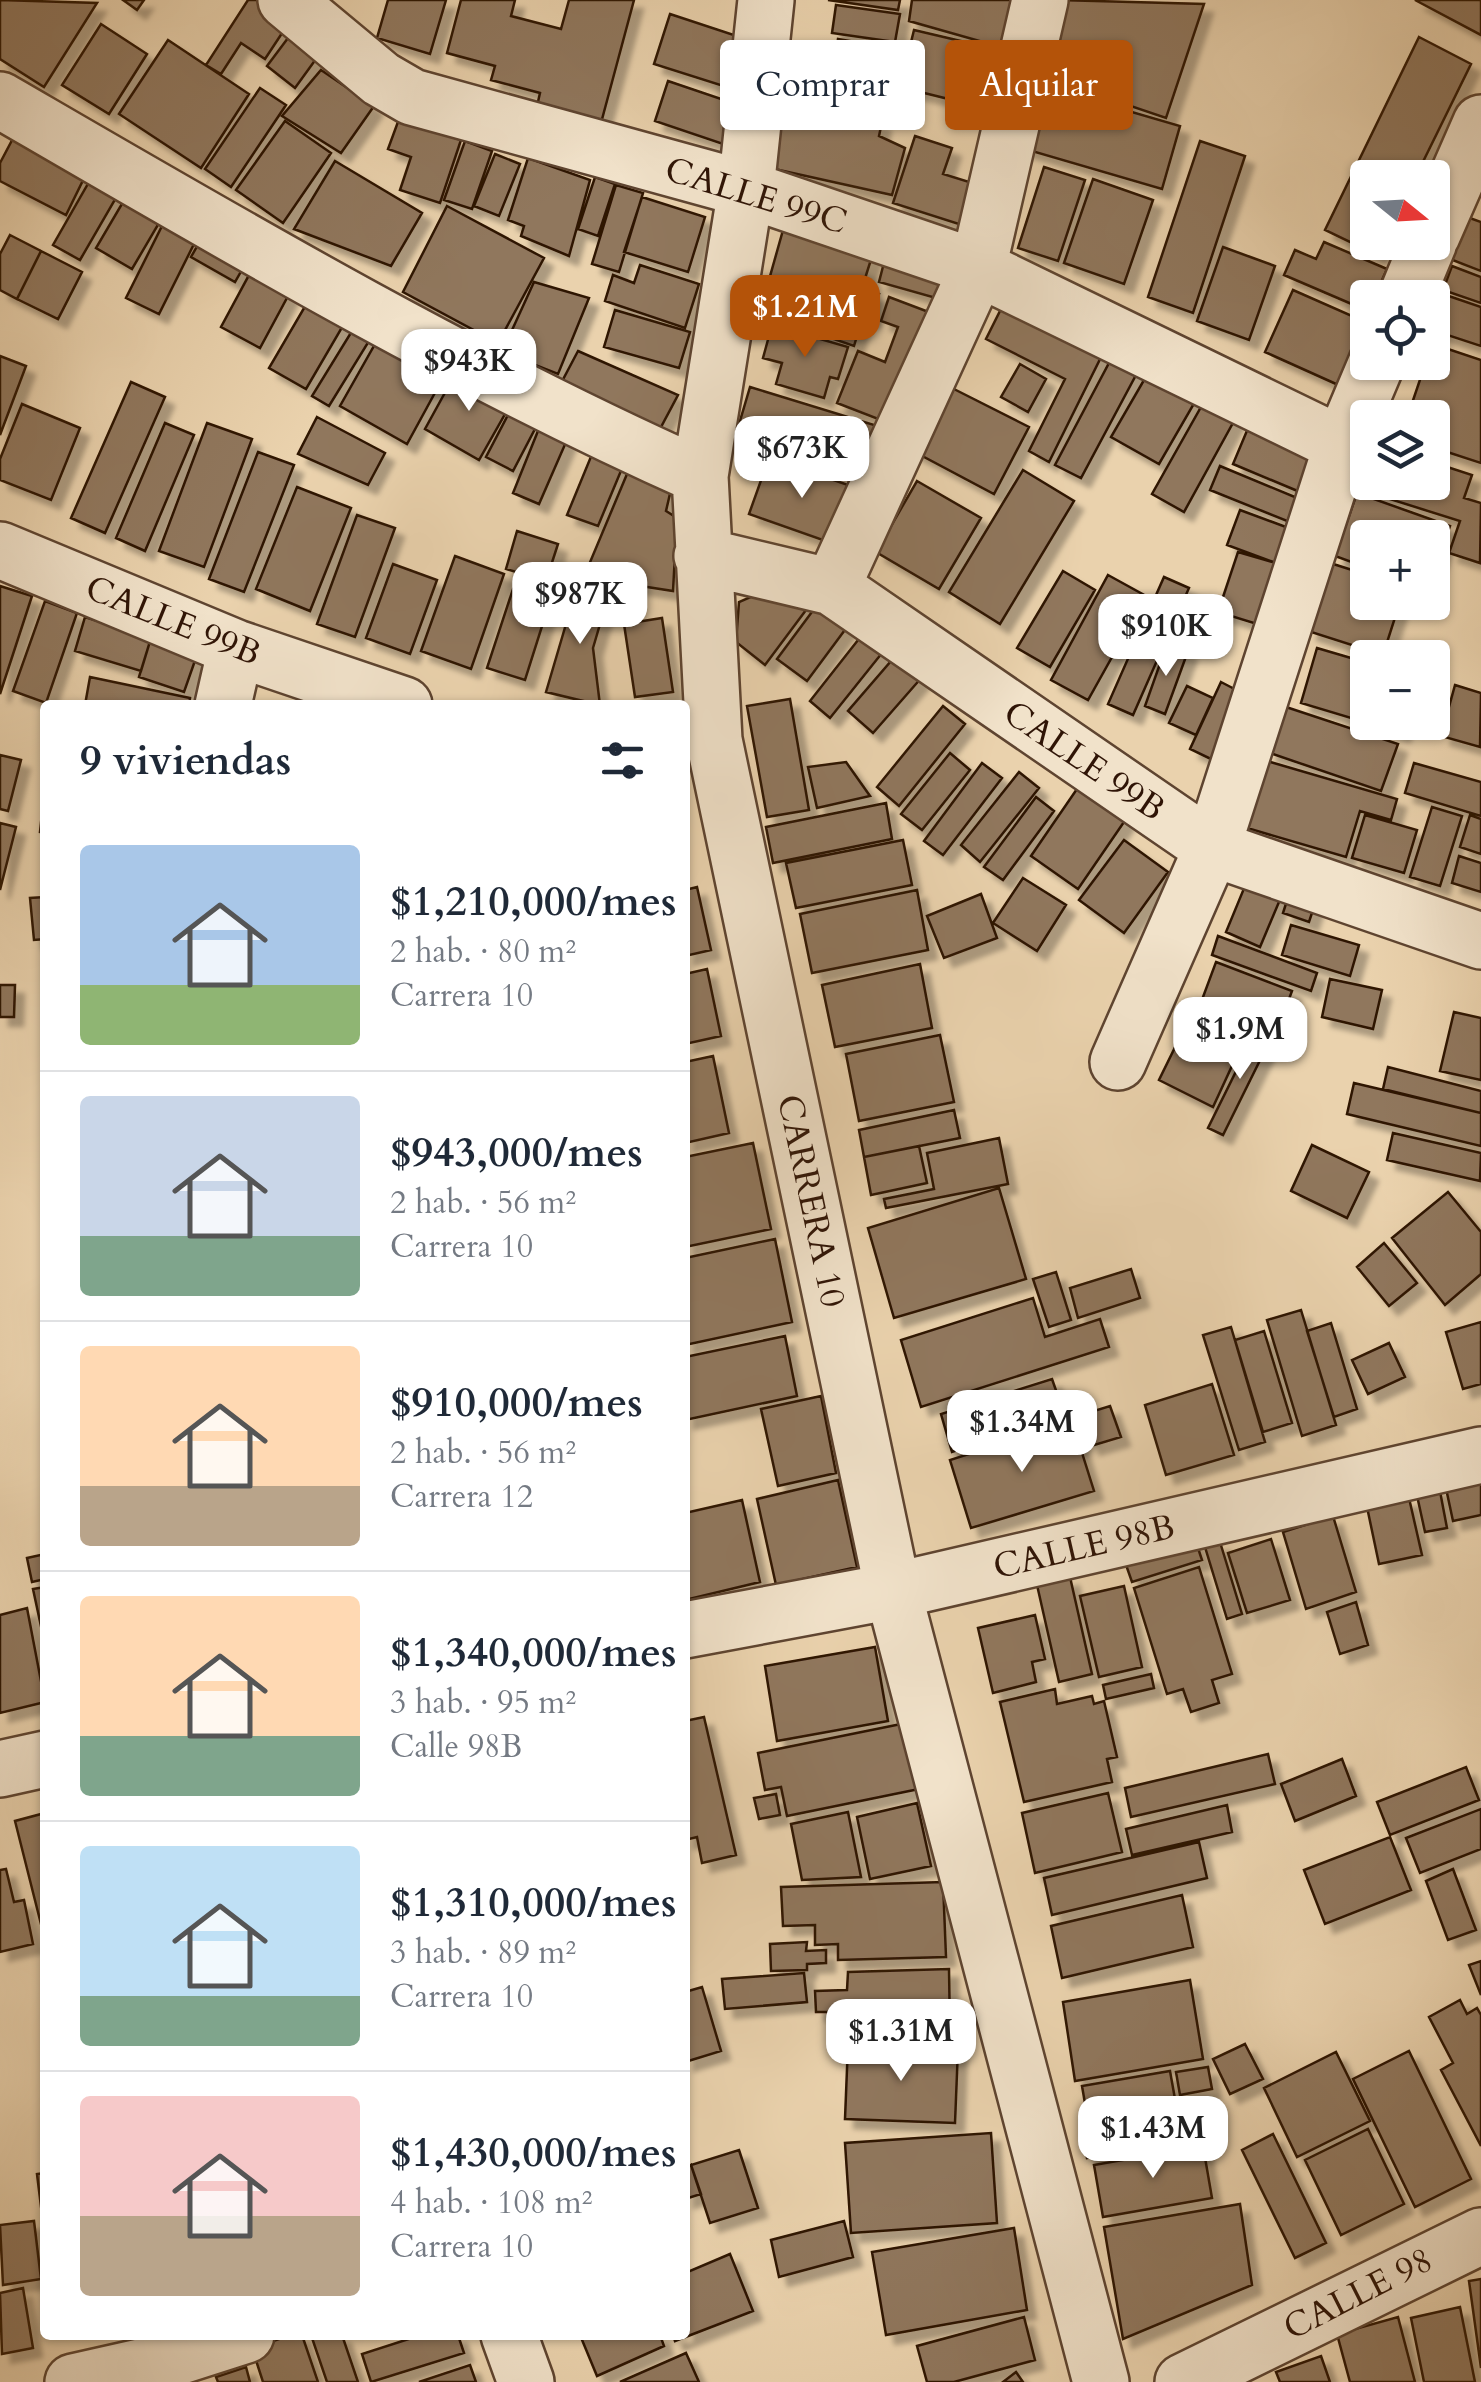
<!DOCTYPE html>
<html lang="es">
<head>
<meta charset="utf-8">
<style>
  body { margin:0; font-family:Cardo,serif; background:#f6f6f7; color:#1f2937; height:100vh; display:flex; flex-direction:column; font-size:38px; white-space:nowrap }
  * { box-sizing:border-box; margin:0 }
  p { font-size:32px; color:#747a83 }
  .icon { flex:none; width:55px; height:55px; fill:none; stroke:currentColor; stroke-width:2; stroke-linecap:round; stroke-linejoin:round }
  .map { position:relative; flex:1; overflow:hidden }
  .details { position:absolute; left:40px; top:700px; width:650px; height:1640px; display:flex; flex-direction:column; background:#fff; border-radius:10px; box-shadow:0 2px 8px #0004 }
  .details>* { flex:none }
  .hud { position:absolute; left:720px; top:40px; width:610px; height:90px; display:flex; gap:20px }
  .needle { width:65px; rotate:108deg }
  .tools { position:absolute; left:1350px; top:160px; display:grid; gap:20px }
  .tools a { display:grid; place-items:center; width:100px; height:100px; border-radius:10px; background:#fff; box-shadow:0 2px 8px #0004; font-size:50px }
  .price { position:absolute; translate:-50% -85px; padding:0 22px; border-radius:20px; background:#fff; color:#222; font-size:32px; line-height:65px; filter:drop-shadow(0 2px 5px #0008) }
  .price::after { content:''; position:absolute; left:50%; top:60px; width:30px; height:22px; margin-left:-15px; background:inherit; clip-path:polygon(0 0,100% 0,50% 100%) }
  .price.selected { background:#b45309; color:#fff }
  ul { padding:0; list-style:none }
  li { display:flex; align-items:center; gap:30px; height:250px; padding:0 40px }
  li+li { border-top:2px solid #e0e1e3 }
  li span { display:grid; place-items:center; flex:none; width:280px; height:200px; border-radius:10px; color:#555 }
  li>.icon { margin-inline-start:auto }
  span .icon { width:120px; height:120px; fill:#fffc; stroke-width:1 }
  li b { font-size:42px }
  h2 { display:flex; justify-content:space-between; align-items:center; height:120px; padding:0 40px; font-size:42px }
  .pill { padding:0 35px; border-radius:10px; background:#fff; box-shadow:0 2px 8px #0004; font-size:35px; line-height:90px }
  .pill.selected { background:#b45309; color:#fff }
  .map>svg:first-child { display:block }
</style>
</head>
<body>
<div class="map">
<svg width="1481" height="2382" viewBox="0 0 1481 2382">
  <defs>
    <filter id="shadow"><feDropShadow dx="9" dy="9" stdDeviation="2.5" flood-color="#0004"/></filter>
  </defs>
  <rect width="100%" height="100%" fill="#ead2ad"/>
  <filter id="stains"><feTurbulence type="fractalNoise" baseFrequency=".002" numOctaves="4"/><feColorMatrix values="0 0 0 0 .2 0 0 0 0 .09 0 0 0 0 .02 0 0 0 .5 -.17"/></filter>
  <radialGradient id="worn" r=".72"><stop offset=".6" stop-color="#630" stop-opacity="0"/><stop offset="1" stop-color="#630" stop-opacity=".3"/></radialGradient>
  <path fill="#90775d" stroke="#2f1406" stroke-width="2.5" filter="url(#shadow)" d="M0 0 97 3 44 87 0 59Z
    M123 0H144L137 10Z
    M248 0H264L292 18 265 59 241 43 221 74 206 65Z
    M388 0H446L430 54 377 38Z
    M461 0H515L511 16 561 29 569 0H634L601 123 537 106 540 93 491 80 495 66 447 53Z
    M828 0H900L898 10Z
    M912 0H1020L1011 50 909 21Z
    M1058 0 1204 4 1166 118 1033 73Z
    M1415 0H1481V35Z
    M836 5 900 14 895 42 832 33Z
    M670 14 752 41 736 90 654 64Z
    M101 24 147 54 109 114 62 85Z
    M914 30 1003 51 989 109 900 87Z
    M1419 37 1471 64 1415 178H1368V242H1383L1377 255 1325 230Z
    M288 38 316 59 295 88 267 66Z
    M838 39 902 50 897 80 833 69Z
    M168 40 249 94 201 168 119 114Z
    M321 70 374 106 341 153 282 116Z
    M668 81 736 104 723 144 655 121Z
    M1036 84 1180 126 1162 189 1018 147Z
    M260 88 286 105 231 187 205 169Z
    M785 101 882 122 879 136 905 148 892 195 770 168Z
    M399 119 461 140 440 203 400 190 411 157 388 149Z
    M285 121 331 153 283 223 236 190Z
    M18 129 90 166 66 215 0 181V163Z
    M915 136 952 148 943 174 979 185 965 226 893 203Z
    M465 141 492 151 472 209 444 200Z
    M1200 141 1245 156 1193 313 1148 297Z
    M495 154 520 164 499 216 474 206Z
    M528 158 590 180 569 256 521 236 524 226 508 220Z
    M335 161 422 213 391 266 294 229Z
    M1044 167 1085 180 1058 261 1018 248Z
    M97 168 124 184 80 260 53 245Z
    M595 177 615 184 598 236 578 229Z
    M1093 179 1153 200 1124 284 1064 263Z
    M133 185 169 206 132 269 96 248Z
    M616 185 643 193 619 272 592 264Z
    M642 197 705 217 688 272 624 252Z
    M173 204 206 220 159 314 126 298Z
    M447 206 544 258 498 343 403 292Z
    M1467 217 1481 222V271L1450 259Z
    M785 223 875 247 861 291 879 294 871 319 767 287Z
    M208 227 252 252 235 282 191 257Z
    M10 235 41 251 17 299 0 290V254Z
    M1324 242 1387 269 1374 298H1368V311L1284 275 1295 250 1316 259Z
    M1223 247 1275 266 1249 340 1197 321Z
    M41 251 82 272 58 319 17 299Z
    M887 251 951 269 943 300 879 282Z
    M256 262 295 283 260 348 221 327Z
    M640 265 699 284 685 328 605 301 613 275 634 283Z
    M1452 266 1481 277V303L1443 290Z
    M534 282 589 298 558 374 502 352Z
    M1293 290 1368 323V338L1345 388 1265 352Z
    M314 291 351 312 306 389 269 368Z
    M1010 291 1109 341 1049 462 1029 451 1065 379 986 339Z
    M1437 292 1481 307V346L1432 330Z
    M762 293 860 326 854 346 755 312Z
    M889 297 934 314 891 424 837 403 858 351 885 362 898 327 881 321Z
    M615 310 690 332 679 368 604 347Z
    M360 318 377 328 329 406 312 396Z
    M772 325 848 347 838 379 830 377 824 398 776 384 782 363 763 358Z
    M383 330 449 367 407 444 340 406Z
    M1433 344 1481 360V463L1432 447V418H1407L1426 362H1432Z
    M1118 346 1144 360 1081 478 1055 465Z
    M578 351 678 395 653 442 558 389Z
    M0 356 26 366 0 435Z
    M1155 361 1203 388 1159 464 1111 437Z
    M1020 364 1046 379 1028 412 1001 397Z
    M458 369 513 400 479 460 425 429Z
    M131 382 165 397 105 533 71 518Z
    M944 384 1029 427 994 494 911 450Z
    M1214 384 1245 401 1184 512 1152 494Z
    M750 387 884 428 869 479 735 438Z
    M22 404 80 428 51 500 0 480V459Z
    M509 413 536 427 513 471 486 457Z
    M1254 414 1321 442 1300 492 1233 464Z
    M317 417 385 453 368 485 298 454Z
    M542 421 570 433 539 504 513 493Z
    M165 423 194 435 145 551 116 538Z
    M207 423 252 439 204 567 159 551Z
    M597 442 628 454 598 526 567 515Z
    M258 452 294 465 244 592 209 579Z
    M635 455 675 472 666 511 677 518 673 591 628 584 588 567Z
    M769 458 854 487 834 544 749 514Z
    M1368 461V482H1432V462L1472 475 1464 498 1481 503 1480 563 1449 553 1460 521 1358 489Z
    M1220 466 1302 500 1292 523 1210 490Z
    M1023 470 1074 501 1000 624 949 592Z
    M917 481 981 518 939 589 876 552Z
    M297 487 351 508 310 611 256 589Z
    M1357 493 1450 526 1432 577V538H1368V568L1335 556Z
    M1240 510 1294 530 1276 563 1227 545Z
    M357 515 395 528 355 637 317 624Z
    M517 531 558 544 546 581 506 569Z
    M1238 552 1276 563 1257 624 1218 612Z
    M455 556 504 574 471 669 421 651Z
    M1330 563 1368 575V602H1400L1383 655 1308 631Z
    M393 564 437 580 410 654 366 638Z
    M1063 571 1095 590 1050 667 1017 648Z
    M1108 575 1146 596 1088 700 1051 680Z
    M1164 577 1189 588 1133 715 1108 704Z
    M579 580 610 590 593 648 600 705 546 692Z
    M780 584 809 606 765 665 736 642 739 602Z
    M0 586 32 596 0 694Z
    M513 589 550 601 525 680 487 668Z
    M826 593 856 615 807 681 777 659Z
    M45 601 77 613 46 703 13 691Z
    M85 617 151 638 141 671 75 651Z
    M662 618 673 692 635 697 624 624Z
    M873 621 894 638 830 718 810 701Z
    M151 638 198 652 184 692 139 677Z
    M1167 644 1188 651 1165 714 1145 706Z
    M904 646 930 668 873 733 848 711Z
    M1317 648 1368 663V722H1404L1401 733 1301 703Z
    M90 677 190 698 189 705H85Z
    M1221 682 1244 694 1213 760 1190 749Z
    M1455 685 1481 693 1480 747 1441 736Z
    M1187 686 1213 698 1196 735 1169 723Z
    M790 699 809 810 767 817 747 706Z
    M943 706 965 724 899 806 877 787Z
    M1283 706 1398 744 1381 791 1267 752Z
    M950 753 970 770 922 830 901 814Z
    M0 755 21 760 8 811 0 809Z
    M1267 761 1397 799 1391 820 1360 811 1346 857 1247 828Z
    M846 762 870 796 817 808 808 767Z
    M982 763 1002 778 943 855 924 841Z
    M1414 763 1481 782V816L1405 793Z
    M1019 772 1039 788 980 862 961 845Z
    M45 785V833L40 832Z
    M1079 786 1126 819 1078 889 1031 856Z
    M1036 797 1054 811 1003 880 984 867Z
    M886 803 892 839 773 863 766 827Z
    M1432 807 1462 816 1440 886 1410 877Z
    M1365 815 1417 830 1404 873 1352 858Z
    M1470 815 1481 819V854L1460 847Z
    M0 823 16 827 0 890Z
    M903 840 912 885 796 908 786 863Z
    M1124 840 1168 872 1124 933 1079 900Z
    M1459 856 1481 863V892L1452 883Z
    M1252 869 1287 883 1260 947 1226 932Z
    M1023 878 1066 905 1037 951 993 923Z
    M697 887 711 950 685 956V890Z
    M1291 888 1317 898 1309 922 1283 913Z
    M917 890 928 950 812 973 800 914Z
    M981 894 997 938 944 958 927 916Z
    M45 897V939L34 940 30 898Z
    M1291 925 1359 945 1350 976 1282 955Z
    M1218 936 1317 973 1311 991 1212 955Z
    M1216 962 1292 991 1279 1026 1203 997Z
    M920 964 932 1028 835 1047 822 985Z
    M707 969 721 1036 685 1044V974Z
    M1330 979 1382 990 1373 1029 1322 1017Z
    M0 985H15L14 1017H0Z
    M1193 1002 1249 1027 1239 1050 1182 1025Z
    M1454 1012 1481 1018V1080L1440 1071Z
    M1184 1029 1237 1055 1213 1107 1159 1080Z
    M1257 1029 1272 1036 1223 1135 1208 1128Z
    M940 1035 954 1102 859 1121 846 1054Z
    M713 1056 729 1133 685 1143V1062Z
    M1388 1067 1481 1091V1113L1383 1089Z
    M1354 1083 1481 1113V1146L1347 1114Z
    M954 1110 960 1138 864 1157 859 1130Z
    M1393 1133 1481 1153 1480 1181 1387 1160Z
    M999 1138 1008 1184 886 1208 884 1199 934 1189 927 1153Z
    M753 1143 771 1229 685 1247V1157Z
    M1312 1145 1369 1172 1347 1218 1291 1191Z
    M919 1146 927 1183 871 1195 864 1157Z
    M999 1188 1026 1279 894 1318 868 1228Z
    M1448 1192 1481 1232V1274L1445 1305 1392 1238Z
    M775 1239 792 1322 685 1345V1258Z
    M1384 1243 1417 1283 1389 1306 1357 1267Z
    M1131 1269 1140 1298 1078 1318 1070 1288Z
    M1056 1272 1071 1320 1049 1327 1033 1279Z
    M1033 1298 1045 1337 1100 1319 1109 1347 921 1407 901 1340Z
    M1301 1310 1336 1425 1302 1436 1267 1320Z
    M1481 1322V1384L1463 1389 1446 1332Z
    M1331 1323 1357 1409 1334 1417 1307 1331Z
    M1231 1327 1265 1442 1239 1450 1203 1335Z
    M1264 1331 1292 1423 1263 1432 1235 1340Z
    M785 1336 797 1396 685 1420V1357Z
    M1389 1343 1405 1377 1368 1394 1352 1360Z
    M1052 1379 1065 1416 952 1452 941 1414Z
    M1212 1384 1234 1455 1166 1475 1145 1405Z
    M821 1396 836 1473 778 1486 761 1409Z
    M1110 1406 1121 1437 1091 1446 1081 1415Z
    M1072 1421 1094 1491 971 1528 950 1460Z
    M1481 1472V1515L1453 1521 1444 1479Z
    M838 1480 857 1567 776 1585 757 1499Z
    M1439 1486 1447 1528 1425 1532 1416 1491Z
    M1409 1498 1422 1555 1379 1564 1367 1507Z
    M742 1500 760 1582 685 1600V1513Z
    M1333 1516 1356 1592 1306 1609 1283 1532Z
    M1195 1539 1202 1560 1132 1582 1125 1562Z
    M1271 1539 1290 1600 1247 1613 1228 1553Z
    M1220 1542 1242 1614 1227 1619 1205 1547Z
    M45 1554V1579L32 1582 27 1558Z
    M1199 1567 1232 1674 1212 1680 1219 1703 1191 1712 1183 1689 1167 1694 1134 1588Z
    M1070 1577 1092 1674 1059 1682 1037 1585Z
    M1124 1586 1142 1667 1099 1677 1080 1596Z
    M45 1587V1645L33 1589Z
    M1356 1602 1368 1645 1340 1654 1327 1612Z
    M27 1608 45 1702 0 1713V1615Z
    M1035 1615 1045 1659 1032 1662 1036 1682 993 1693 978 1628Z
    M875 1647 888 1721 777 1741 765 1666Z
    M1151 1674 1154 1688 1106 1699 1103 1685Z
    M1055 1689 1057 1704 1092 1696 1094 1704 1104 1701 1117 1757 1107 1759 1112 1782 1024 1802 1000 1702Z
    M704 1717 736 1855 702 1863 697 1837 685 1840V1721Z
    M906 1723 919 1789 787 1816 781 1787 765 1790 758 1753Z
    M1268 1754 1275 1784 1131 1817 1125 1788Z
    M1342 1759 1356 1796 1295 1821 1281 1784Z
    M1466 1767 1479 1800 1390 1835 1377 1802Z
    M1108 1793 1122 1852 1035 1873 1022 1813Z
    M776 1794 780 1815 759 1819 754 1798Z
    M917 1803 931 1866 870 1879 857 1817Z
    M1227 1805 1232 1832 1132 1855 1126 1829Z
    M1481 1809V1849L1420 1873 1406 1838Z
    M848 1812 861 1877 802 1880 791 1824Z
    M45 1813V1940L15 1821Z
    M1390 1837 1411 1890 1325 1924 1304 1870Z
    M1199 1842 1207 1878 1052 1915 1044 1878Z
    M6 1869 14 1902 24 1900 33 1944 0 1952V1870Z
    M1453 1869 1476 1930 1448 1940 1426 1881Z
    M943 1882 946 1957 838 1960V1944L815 1945V1925L783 1926 781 1887Z
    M1182 1895 1193 1947 1062 1978 1051 1926Z
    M807 1942 806 1951 826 1950V1963L807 1964V1970L771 1971 770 1944Z
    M1481 1961V1995L1469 1965Z
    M949 1969 950 2032 848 2034V2012H816L815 1991 847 1990 848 1972Z
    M804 1973 807 2002 725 2009 722 1979Z
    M1190 1980 1203 2059 1075 2081 1063 2002Z
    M702 1987 721 2051 685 2062V1992Z
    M1460 2000 1467 2014 1477 2008 1481 2015V2146L1441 2070 1453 2063 1429 2017Z
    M848 2044 958 2048 955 2123 845 2119Z
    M1245 2044 1263 2079 1230 2094 1213 2059Z
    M1409 2051 1471 2179 1415 2207 1353 2079Z
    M1336 2052 1370 2121 1297 2157 1264 2088Z
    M1208 2067 1212 2089 1180 2095 1176 2072Z
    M1170 2071 1175 2099 1087 2115 1082 2086Z
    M1189 2102 1195 2139 1087 2158 1081 2121Z
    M1368 2129 1404 2204 1341 2235 1305 2160Z
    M991 2133 997 2223 851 2233 845 2143Z
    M1273 2134 1326 2243 1295 2258 1242 2150Z
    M1203 2146 1212 2198 1103 2217 1094 2165Z
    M739 2150 758 2208 710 2223 691 2165Z
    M691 2165 701 2194 685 2199V2168Z
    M45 2173V2239L37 2174Z
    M1240 2204 1252 2285 1123 2339 1104 2227Z
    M34 2221 41 2279 3 2285 0 2225Z
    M844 2221 853 2257 779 2277 771 2240Z
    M1014 2228 1027 2310 886 2335 872 2252Z
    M730 2254 753 2311 675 2341 673 2335H685V2273Z
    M1481 2279V2368L1469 2281Z
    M23 2288 33 2348 2 2354 0 2293Z
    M1460 2307 1475 2382H1424L1411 2318Z
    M1024 2317 1035 2360 954 2382H927L917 2346Z
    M1398 2317 1415 2382H1350L1337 2334Z
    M291 2335H302L318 2382H263L252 2348Z
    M311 2335H342L358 2382H327Z
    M421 2335H458L464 2353 371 2382 362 2354Z
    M580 2335H660L664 2346 597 2376Z
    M686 2353 699 2382H620Z
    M1321 2356 1330 2382H1280L1276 2372Z
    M470 2365 476 2382H419Z
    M246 2367 250 2382H218L216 2377Z
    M1016 2372 1023 2382H1003Z"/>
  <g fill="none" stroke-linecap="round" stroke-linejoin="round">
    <defs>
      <path id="minor" d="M286 0 381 79 412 97 746 189 978 268 1342 445
        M766 0 746 189 700 476 714 740 893 1591 1101 2382
        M0 100C229 233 458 368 700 476
        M1432 235 1481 123
        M1406 298 1429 242
        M0 550 236 648 404 705
        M702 556 832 587 1212 848 1481 941
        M832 587 978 268 1040 0
        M223 705 236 648
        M1118 1062 1212 848 1342 445 1377 362
        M685 1630 893 1591 1481 1455
        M0 1769 45 1759
        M509 2335 526 2382
        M73 2382 162 2362 246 2335
        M1183 2382 1481 2236"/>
    </defs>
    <use href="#minor" stroke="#5e4430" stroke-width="60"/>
    <use href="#minor" stroke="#f1e2ca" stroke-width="55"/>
  </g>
  <g text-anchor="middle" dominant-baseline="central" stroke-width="8" stroke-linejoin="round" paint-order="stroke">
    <g font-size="35" fill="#2f1406" stroke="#f1e2ca">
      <text transform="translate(756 196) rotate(17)">CALLE 99C</text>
      <text transform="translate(173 621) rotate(22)">CALLE 99B</text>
      <text transform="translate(1084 761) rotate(34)">CALLE 99B</text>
      <text transform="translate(811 1201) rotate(78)">CARRERA 10</text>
      <text transform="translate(1084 1547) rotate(-13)">CALLE 98B</text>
      <text transform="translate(1358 2294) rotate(-27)">CALLE 98</text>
    </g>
  </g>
  <rect width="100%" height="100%" filter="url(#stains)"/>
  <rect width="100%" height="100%" fill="url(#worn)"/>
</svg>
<div class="tools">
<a><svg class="needle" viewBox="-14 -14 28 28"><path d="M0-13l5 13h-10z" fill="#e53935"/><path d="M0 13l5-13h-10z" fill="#747a83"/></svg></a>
<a><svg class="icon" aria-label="locate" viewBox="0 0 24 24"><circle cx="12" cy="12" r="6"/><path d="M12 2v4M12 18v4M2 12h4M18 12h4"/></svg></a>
<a><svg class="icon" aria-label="layers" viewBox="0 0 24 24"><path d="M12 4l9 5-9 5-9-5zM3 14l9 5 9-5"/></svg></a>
<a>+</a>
<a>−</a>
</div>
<b class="price selected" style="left:805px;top:360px">$1.21M</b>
<b class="price" style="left:469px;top:414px">$943K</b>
<b class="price" style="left:802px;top:501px">$673K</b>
<b class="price" style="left:580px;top:647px">$987K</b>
<b class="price" style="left:1166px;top:679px">$910K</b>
<b class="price" style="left:1240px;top:1082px">$1.9M</b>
<b class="price" style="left:1022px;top:1475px">$1.34M</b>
<b class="price" style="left:901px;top:2084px">$1.31M</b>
<b class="price" style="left:1153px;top:2181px">$1.43M</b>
<div class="hud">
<a class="pill">Comprar</a>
<a class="pill selected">Alquilar</a>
</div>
<section class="details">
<h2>9 viviendas<svg class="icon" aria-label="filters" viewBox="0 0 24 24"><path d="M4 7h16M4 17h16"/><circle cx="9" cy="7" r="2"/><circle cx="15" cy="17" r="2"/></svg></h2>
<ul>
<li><span style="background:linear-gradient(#a9c7e8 70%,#8fb573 0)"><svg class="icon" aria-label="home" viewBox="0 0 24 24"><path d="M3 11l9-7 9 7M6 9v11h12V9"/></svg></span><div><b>$1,210,000/mes</b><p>2 hab. · 80 m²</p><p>Carrera 10</p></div></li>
<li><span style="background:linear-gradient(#c9d6e8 70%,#7fa58c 0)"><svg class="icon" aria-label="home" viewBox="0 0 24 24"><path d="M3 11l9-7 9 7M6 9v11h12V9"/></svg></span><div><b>$943,000/mes</b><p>2 hab. · 56 m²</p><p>Carrera 10</p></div></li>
<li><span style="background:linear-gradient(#ffd9b3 70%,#b9a48a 0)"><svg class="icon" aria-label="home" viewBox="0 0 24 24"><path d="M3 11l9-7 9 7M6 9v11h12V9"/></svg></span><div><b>$910,000/mes</b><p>2 hab. · 56 m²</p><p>Carrera 12</p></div></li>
<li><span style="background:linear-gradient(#ffd9b3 70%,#7fa58c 0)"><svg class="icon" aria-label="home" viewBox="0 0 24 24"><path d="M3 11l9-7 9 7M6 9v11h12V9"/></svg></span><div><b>$1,340,000/mes</b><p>3 hab. · 95 m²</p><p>Calle 98B</p></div></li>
<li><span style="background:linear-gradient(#bfe0f5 75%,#7fa58c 0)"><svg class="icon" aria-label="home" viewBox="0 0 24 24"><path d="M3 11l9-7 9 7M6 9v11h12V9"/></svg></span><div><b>$1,310,000/mes</b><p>3 hab. · 89 m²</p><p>Carrera 10</p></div></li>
<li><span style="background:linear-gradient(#f6c9c9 60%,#b9a48a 0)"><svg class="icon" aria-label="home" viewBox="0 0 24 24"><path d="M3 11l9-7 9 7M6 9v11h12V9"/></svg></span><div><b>$1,430,000/mes</b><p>4 hab. · 108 m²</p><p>Carrera 10</p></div></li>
</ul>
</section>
</div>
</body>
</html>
